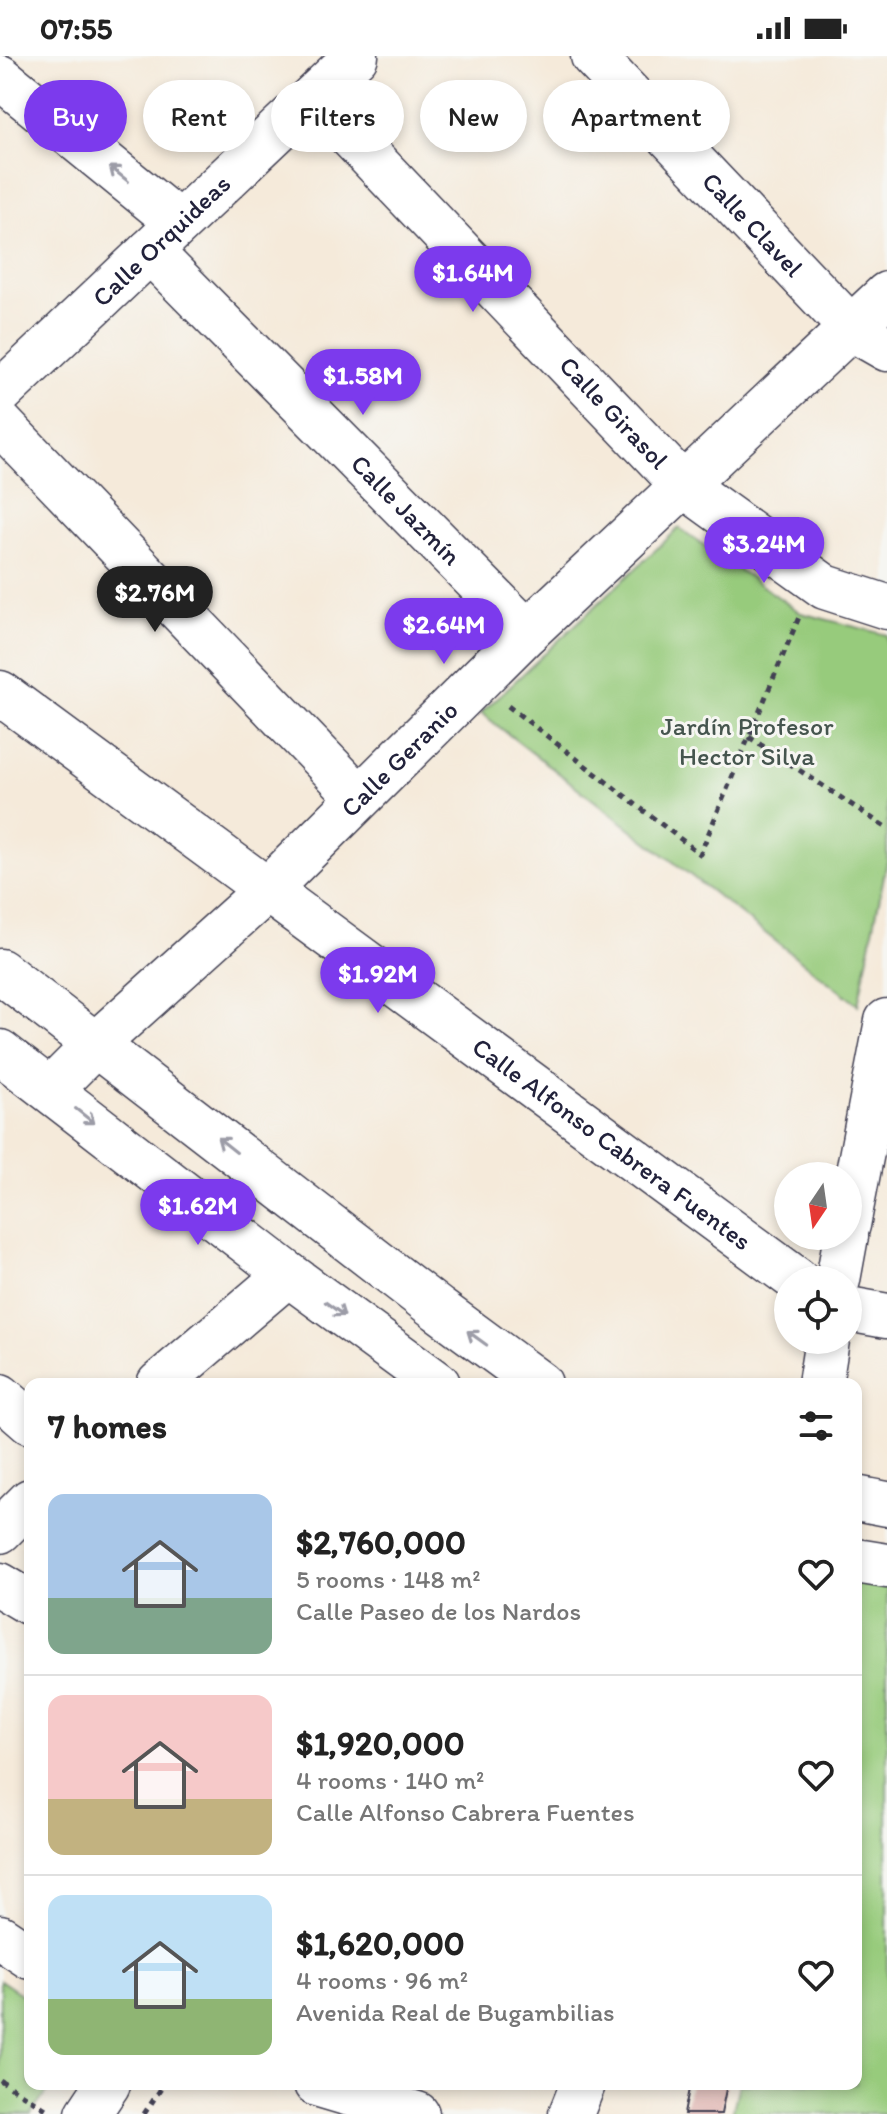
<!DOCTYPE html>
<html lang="en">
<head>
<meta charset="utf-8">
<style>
  body { margin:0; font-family:Itim,sans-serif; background:#f6f6f6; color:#222; height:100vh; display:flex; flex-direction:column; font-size:30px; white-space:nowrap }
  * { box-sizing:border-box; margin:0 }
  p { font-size:26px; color:#767676 }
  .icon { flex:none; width:44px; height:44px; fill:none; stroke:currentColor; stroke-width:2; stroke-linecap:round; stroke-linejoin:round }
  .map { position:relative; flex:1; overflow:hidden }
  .details { position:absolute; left:24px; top:1322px; width:838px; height:712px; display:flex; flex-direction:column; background:#fff; border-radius:16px; box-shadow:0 4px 12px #0003 }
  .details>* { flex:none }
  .guide { position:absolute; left:24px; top:24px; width:840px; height:72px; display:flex; gap:16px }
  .needle { width:52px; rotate:193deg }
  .buttons { position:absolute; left:774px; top:1106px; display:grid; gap:16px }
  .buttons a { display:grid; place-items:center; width:88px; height:88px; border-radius:50%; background:#fff; box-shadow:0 4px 12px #0003; font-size:40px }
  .price { position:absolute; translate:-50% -68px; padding:0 18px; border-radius:28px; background:#7c3aed; color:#fff; font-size:26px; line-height:52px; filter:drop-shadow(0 2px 4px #0008) }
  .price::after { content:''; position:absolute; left:50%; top:48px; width:24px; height:18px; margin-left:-12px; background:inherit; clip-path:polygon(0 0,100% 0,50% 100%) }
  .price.active { background:#222; color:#fff }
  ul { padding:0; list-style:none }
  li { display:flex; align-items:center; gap:24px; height:200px; padding:0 24px }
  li+li { border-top:2px solid #e0e0e0 }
  li span { display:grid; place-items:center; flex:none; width:224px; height:160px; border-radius:16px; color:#555 }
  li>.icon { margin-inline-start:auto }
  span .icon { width:96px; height:96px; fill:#fffc; stroke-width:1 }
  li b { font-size:34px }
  h2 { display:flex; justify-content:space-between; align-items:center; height:96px; padding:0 24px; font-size:34px }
  .tag { padding:0 28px; border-radius:36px; background:#fff; box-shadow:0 4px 12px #0003; font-size:28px; line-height:72px }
  .tag.active { background:#7c3aed; color:#fff }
  .status { display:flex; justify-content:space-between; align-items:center; height:56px; padding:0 40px; background:#fff; direction:ltr }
  .status svg { height:22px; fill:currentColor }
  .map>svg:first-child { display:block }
</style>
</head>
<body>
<div class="status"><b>07:55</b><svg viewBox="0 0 49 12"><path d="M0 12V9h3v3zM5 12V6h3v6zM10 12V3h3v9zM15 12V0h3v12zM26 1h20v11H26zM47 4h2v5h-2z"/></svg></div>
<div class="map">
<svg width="887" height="2058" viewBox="0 0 887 2058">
  <rect width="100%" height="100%" fill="#f6f6f2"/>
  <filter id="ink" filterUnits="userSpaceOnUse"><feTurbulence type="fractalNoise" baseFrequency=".0125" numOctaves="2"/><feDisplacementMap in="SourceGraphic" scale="16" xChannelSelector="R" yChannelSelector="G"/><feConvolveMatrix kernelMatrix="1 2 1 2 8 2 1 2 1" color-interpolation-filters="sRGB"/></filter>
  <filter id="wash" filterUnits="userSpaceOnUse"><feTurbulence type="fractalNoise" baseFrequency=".006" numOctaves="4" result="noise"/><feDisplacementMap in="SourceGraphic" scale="32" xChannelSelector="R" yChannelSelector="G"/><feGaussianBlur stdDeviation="1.8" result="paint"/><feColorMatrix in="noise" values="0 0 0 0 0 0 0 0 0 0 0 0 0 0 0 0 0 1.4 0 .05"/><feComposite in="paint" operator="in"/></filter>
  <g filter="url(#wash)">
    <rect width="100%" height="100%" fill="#f5eada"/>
    <path fill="#97cb7c" stroke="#5c765c" stroke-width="2" d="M679 472 801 557 887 579V805L858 949 481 657Z
      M856 1519 887 1525V2058H732L739 2028H856Z
      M0 1924 30 1944V2028H53L31 2058H0Z"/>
    <g id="blocks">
      <path fill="#d89f9b" d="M690 2028H727L721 2058H684Z"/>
    </g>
  </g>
  <g filter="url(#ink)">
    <use href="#blocks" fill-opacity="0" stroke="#424053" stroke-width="2"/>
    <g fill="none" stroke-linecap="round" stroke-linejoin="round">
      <defs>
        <g id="minor">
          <path id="s1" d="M593 0 852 273 887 293"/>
          <path d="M0 21 179 167"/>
          <path id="s2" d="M313 41 682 428 825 531 887 551"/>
          <path id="s3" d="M150 195 527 576"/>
          <path id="s4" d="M0 337 356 0"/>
          <path d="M0 367 359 741"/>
          <path id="s5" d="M0 637 797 1224"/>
          <path d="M0 915 438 1253 540 1328"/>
          <path d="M0 996 288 1218 438 1328"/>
          <path id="s6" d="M51 1033 97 987 266 835 527 576 887 238"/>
          <path d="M848 1169 887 965"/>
          <path d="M838 1224 846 1180"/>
          <path d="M848 1253 887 1260"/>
          <path d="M159 1328 288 1218"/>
          <path d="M820 1328 827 1284"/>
          <path d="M0 1340 30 1366"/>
          <path d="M856 1442 887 1448"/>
          <path d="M0 1475 30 1445"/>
          <path d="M856 1505 887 1510"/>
          <path d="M0 1529 30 1547"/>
          <path d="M0 1881 30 1901"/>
          <path d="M316 2028 417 2058"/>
          <path d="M88 2058 108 2028"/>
          <path d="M571 2058 583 2028"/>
        </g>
      </defs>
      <use href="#minor" stroke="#424053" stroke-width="47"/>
      <path stroke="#424053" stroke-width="5" stroke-dasharray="6 6" stroke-linecap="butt" d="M508 650 700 798 799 561
        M749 681 887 772
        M0 2024 46 2053
        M144 2058 164 2028"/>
      <use href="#minor" stroke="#fff" stroke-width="44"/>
    </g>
    <defs><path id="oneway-shaft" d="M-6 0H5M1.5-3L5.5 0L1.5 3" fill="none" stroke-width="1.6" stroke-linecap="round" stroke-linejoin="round" transform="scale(2)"/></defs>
    <g stroke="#9c9ca7">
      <use href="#oneway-shaft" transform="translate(119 118) rotate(-141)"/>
      <use href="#oneway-shaft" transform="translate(85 1060) rotate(38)"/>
      <use href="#oneway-shaft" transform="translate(227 1089) rotate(-142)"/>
      <use href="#oneway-shaft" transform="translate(335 1253) rotate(36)"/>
      <use href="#oneway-shaft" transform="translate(477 1282) rotate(-144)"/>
    </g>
  </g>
  <g text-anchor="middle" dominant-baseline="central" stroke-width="6" stroke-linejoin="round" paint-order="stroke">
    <g font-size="26" fill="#22223b" stroke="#f6f6f2">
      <text stroke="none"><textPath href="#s1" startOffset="232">Calle Clavel</textPath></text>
      <text stroke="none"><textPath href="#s4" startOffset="222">Calle Orquideas</textPath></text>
      <text stroke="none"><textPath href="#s2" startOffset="436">Calle Girasol</textPath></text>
      <text stroke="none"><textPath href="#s3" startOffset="364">Calle Jazmín</textPath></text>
      <text stroke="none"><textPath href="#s6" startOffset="480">Calle Geranio</textPath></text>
      <text stroke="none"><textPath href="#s5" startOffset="760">Calle Alfonso Cabrera Fuentes</textPath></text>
    </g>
    <g font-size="26" fill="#45554e" stroke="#f6f6f2">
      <text x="747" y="670">Jardín Profesor<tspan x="747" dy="30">Hector Silva</tspan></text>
    </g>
  </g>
</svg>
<div class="buttons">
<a><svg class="needle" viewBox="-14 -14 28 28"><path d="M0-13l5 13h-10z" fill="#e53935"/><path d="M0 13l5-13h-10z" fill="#767676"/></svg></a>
<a><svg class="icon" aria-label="locate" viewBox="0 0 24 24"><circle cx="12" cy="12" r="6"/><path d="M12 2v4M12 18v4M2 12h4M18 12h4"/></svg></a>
</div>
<b class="price" style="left:473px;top:258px">$1.64M</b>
<b class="price" style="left:363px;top:361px">$1.58M</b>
<b class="price" style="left:764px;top:529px">$3.24M</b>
<b class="price active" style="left:155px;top:578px">$2.76M</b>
<b class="price" style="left:444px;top:610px">$2.64M</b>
<b class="price" style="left:378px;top:959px">$1.92M</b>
<b class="price" style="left:198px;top:1191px">$1.62M</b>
<div class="guide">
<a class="tag active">Buy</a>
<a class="tag">Rent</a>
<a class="tag">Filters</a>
<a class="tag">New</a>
<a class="tag">Apartment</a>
</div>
<section class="details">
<h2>7 homes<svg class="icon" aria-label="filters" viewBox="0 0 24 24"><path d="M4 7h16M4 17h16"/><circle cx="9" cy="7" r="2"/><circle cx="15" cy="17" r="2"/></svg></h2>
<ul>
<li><span style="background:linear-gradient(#a9c7e8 65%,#7fa58c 0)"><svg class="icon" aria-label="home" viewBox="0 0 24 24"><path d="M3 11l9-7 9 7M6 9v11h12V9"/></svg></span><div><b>$2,760,000</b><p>5 rooms · 148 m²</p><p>Calle Paseo de los Nardos</p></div><svg class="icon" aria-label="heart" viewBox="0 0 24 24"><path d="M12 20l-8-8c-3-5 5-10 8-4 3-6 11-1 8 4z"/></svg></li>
<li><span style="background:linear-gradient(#f6c9c9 65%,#c2b280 0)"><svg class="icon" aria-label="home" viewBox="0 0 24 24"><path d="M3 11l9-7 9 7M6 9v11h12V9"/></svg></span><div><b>$1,920,000</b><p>4 rooms · 140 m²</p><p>Calle Alfonso Cabrera Fuentes</p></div><svg class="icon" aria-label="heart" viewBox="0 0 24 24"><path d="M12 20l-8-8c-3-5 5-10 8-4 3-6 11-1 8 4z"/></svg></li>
<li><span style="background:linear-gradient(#bfe0f5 65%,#8fb573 0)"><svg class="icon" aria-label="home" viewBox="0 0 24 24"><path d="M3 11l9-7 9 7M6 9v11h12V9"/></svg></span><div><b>$1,620,000</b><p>4 rooms · 96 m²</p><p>Avenida Real de Bugambilias</p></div><svg class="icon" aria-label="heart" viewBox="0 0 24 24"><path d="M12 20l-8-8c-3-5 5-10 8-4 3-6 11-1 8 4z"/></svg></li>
</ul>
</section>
</div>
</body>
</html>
